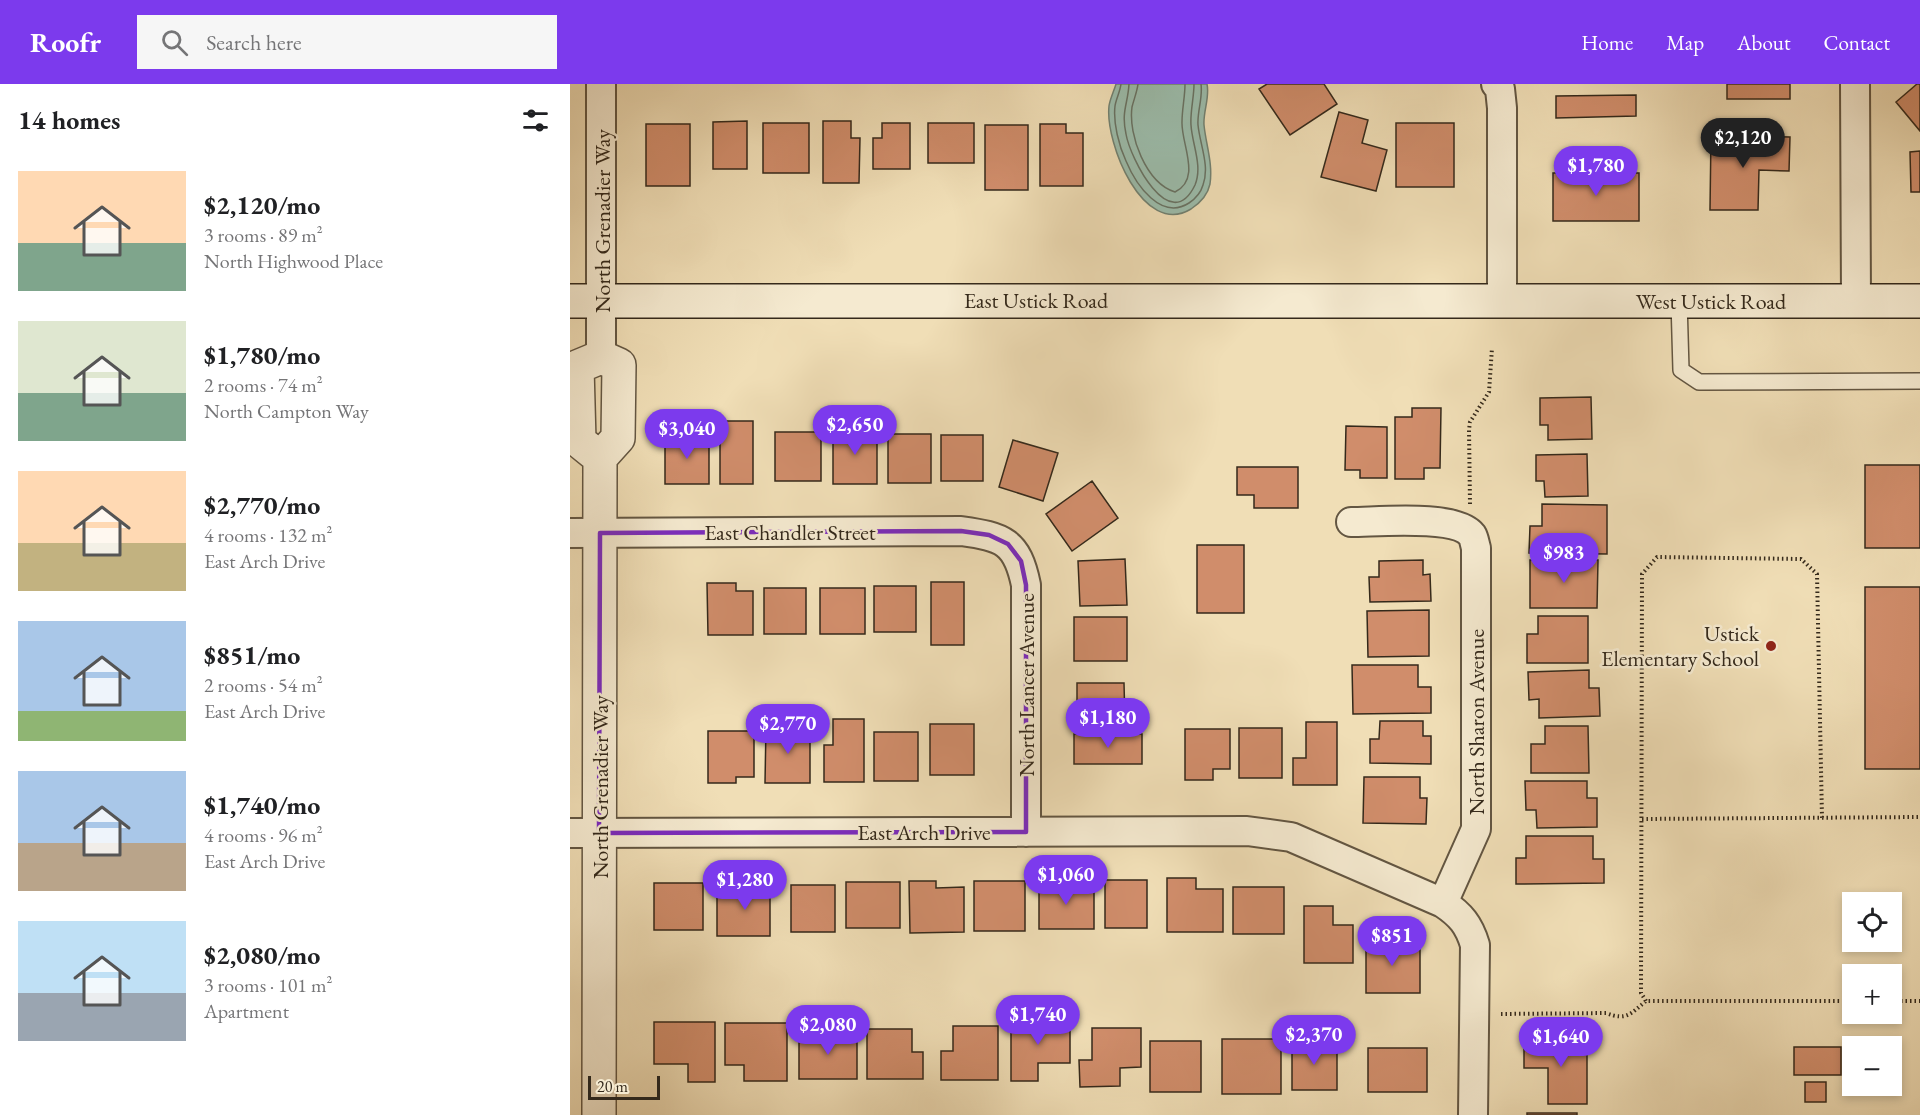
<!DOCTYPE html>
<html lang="en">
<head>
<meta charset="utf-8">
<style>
  body { margin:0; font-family:"EB Garamond",serif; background:#f6f6f6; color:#202124; height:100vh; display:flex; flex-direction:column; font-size:22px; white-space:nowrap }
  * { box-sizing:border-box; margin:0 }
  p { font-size:20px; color:#757577 }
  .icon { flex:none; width:33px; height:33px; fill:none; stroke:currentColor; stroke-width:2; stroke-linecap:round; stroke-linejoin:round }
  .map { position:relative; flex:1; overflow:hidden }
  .details { display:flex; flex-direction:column; background:#fff; width:570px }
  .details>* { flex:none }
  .buttons { position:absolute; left:1272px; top:808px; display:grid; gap:12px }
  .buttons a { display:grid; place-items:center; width:60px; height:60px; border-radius:0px; background:#fff; box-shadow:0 3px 9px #0003; font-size:30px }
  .scale { position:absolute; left:18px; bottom:15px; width:72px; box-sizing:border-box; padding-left:6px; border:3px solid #34291b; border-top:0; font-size:16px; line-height:21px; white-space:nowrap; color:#34291b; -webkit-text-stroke:4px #f5ead0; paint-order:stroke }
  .price { position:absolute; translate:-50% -51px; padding:0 14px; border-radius:21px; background:#7c3aed; color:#fff; font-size:20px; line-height:39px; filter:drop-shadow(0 2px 3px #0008) }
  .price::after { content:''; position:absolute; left:50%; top:36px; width:18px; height:14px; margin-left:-9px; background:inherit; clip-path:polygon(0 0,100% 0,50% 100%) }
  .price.current { background:#222; color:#fff }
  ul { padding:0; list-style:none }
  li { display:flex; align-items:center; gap:18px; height:150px; padding:0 18px }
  li span { display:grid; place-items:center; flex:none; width:168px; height:120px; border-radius:0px; color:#555 }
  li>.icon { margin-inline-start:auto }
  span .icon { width:72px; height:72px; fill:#fffc; stroke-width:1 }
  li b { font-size:26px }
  h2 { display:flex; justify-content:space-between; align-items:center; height:72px; padding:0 18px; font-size:26px }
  header { display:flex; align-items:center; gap:36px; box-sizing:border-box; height:84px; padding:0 30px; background:#7c3aed; color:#fff }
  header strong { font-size:28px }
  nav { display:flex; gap:33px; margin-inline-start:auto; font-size:21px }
  .search { width:420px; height:54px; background:#f6f6f6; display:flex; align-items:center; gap:15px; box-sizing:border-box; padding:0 21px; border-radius:0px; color:#757577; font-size:22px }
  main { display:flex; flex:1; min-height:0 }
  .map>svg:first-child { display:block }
</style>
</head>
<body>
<header>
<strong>Roofr</strong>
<div class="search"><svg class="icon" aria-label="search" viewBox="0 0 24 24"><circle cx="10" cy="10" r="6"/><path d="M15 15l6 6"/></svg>Search here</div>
<nav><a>Home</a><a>Map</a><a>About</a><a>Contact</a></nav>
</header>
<main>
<section class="details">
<h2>14 homes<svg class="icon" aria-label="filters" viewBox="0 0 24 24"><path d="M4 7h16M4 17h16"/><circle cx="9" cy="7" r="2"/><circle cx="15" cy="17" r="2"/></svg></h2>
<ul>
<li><span style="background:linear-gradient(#ffd9b3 60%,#7fa58c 0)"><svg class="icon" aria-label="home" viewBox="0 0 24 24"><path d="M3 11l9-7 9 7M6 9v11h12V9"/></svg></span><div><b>$2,120/mo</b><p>3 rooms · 89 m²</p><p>North Highwood Place</p></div></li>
<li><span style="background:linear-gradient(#dfe7d0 60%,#7fa58c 0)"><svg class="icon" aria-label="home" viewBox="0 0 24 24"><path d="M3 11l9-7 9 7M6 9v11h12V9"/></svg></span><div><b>$1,780/mo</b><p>2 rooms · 74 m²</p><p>North Campton Way</p></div></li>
<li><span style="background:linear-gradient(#ffd9b3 60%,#c2b280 0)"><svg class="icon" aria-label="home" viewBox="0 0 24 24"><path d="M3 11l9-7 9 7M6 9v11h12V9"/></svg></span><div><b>$2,770/mo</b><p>4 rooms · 132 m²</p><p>East Arch Drive</p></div></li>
<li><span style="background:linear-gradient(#a9c7e8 75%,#8fb573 0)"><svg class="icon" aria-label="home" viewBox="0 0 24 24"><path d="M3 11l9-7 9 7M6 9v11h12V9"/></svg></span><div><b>$851/mo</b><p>2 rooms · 54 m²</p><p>East Arch Drive</p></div></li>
<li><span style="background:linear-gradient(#a9c7e8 60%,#b9a48a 0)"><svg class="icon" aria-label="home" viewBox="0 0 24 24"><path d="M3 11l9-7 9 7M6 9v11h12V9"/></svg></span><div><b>$1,740/mo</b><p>4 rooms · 96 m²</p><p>East Arch Drive</p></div></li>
<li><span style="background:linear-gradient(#bfe0f5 60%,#9aa5b1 0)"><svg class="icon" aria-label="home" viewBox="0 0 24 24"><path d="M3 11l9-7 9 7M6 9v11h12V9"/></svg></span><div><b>$2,080/mo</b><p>3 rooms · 101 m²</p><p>Apartment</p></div></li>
</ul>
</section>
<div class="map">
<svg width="1350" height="1031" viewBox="0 0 1350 1031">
  <rect width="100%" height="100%" fill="#f0deb6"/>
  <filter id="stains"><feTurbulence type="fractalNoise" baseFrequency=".00333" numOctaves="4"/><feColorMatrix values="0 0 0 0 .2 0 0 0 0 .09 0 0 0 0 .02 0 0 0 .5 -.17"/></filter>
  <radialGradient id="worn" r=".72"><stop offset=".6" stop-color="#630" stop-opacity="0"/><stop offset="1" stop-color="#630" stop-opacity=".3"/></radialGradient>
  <path fill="#9bbcab" stroke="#728171" stroke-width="1.5" d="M546 0H637C640 13 633 28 634 41 636 61 643 79 640 100 638 110 630 119 621 125 573 154 535 59 539 22 540 15 544 7 546 0Z"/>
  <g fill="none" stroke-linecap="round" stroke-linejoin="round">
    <path stroke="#687263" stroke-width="1.5" d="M551 0C550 8 546 15 545 22 543 39 549 62 556 77 566 101 591 137 619 119 625 115 631 108 633 101 640 82 630 61 628 41 627 28 633 14 631 0
      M559 0C558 20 551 27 556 50 560 74 600 153 625 101 633 82 622 60 621 41 620 28 624 14 624 0
      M568 0C567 8 564 15 562 23 558 51 576 99 605 108 632 95 611 60 612 38 612 25 615 13 615 0"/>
  </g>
  <path fill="#d08d6b" stroke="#34291b" stroke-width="1.5" d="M697 0H754L767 20 720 51 689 5Z
    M1157 0H1220V15H1157Z
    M1347 0H1350V47L1326 18Z
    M1066 11V32L986 34V12Z
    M769 28 798 36 792 59 817 66 806 107 751 93Z
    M177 37V85H143V38Z
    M253 37H281V54H290L289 99H253Z
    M193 39H239V89H193Z
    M312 39H340V85H303V54H312Z
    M358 39H404V79H358Z
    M826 39H884V103H826Z
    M76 40H120V102H76Z
    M470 40H496V49H513V102H470Z
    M415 41H458V106H415Z
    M1141 52 1220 53 1219 87 1189 86 1188 126H1140Z
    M1350 67V108H1341L1340 68Z
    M983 89H1069V137H983Z
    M1021 313 1022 355 978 356V341H970V314Z
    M842 324H871L870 384H854V395H825V333H842Z
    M150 337H183V400H150Z
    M776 342 817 343V394H790V386H775Z
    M263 345H307V400H263Z
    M205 348H251V397H205Z
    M318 350H361V399H318Z
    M371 351H413V397H371Z
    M95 352H139V400H95Z
    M443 356 488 369 473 417 429 403Z
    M1017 370 1018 412 975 413 974 397H966V371Z
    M1295 381H1350V464H1295Z
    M667 383H728V424H684V411H667Z
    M522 397 548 434 502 467 476 430Z
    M972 420 1037 421V470L959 469 960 442H972Z
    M627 461H674V529H627Z
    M555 475 557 521 510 522 508 477Z
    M853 476V491L860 490 861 517 800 518 799 493H809V477Z
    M960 476H1028L1027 524H960Z
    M361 498H394V561H361Z
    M137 499H166V507H183V551H138Z
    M304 502H346V548H304Z
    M1295 503H1350V685H1295Z
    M194 504H236V550H194Z
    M250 504H295V550H250Z
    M859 526V572L798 573 797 527Z
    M968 532H1018V579H957V550H968Z
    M504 533H557V577H504Z
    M782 581H848V603H861V629L783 630Z
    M1019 586V604H1029L1030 632 969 634V615L959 616 958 588Z
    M507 599H554L555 640H507Z
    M263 635H294V698H254V661H263Z
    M810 637H853V652H861V680L800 679V655H809Z
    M736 638H767V701H723V674H736Z
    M360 640H404V691H360Z
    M975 642H1018L1019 689H961V660H975Z
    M196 643H240V699H195Z
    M669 644H712V694H669Z
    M615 645H660V685H643V696H615Z
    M138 647H184V693H166V699H138Z
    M304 648H348V697H304Z
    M504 650H572V680H504Z
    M794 693H850V714H857L856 740 793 739Z
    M955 697H1017V714H1027V743L967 744 966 726H956Z
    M956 752H1023V775H1034V799L946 800V774H956Z
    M597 794H626V805H653V848H597Z
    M535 796H577V844H535Z
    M339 797H366V804L394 803V848L340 849Z
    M404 797H455V847H404Z
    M173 798H200V852H147V807H173Z
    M276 798H330V844H276Z
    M84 799H133V846H84Z
    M469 799H524V845H469Z
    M221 801H265V848H221Z
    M663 803H714V850H663Z
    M734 822H763V841H783V879H734Z
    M796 853H824V864H850V909H796Z
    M441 936H500V979H468V997H441Z
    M84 938H145V998H118V980H84Z
    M155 939H217V997H174V981H155Z
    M383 942H428V996H371V967H383Z
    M522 944H571V983L550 984V1002L510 1003 509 976H522Z
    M297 945H342V968H353V995H297Z
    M229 949H287V995H229Z
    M652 955H711V1010H652Z
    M954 955H1017V1020H978V984H954Z
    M580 957H631V1008H580Z
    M722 957H767V1006H722Z
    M1224 963H1271V991H1224Z
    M798 964H857V1008H798Z
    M1235 998H1256V1018H1235Z
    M957 1029H1007V1031H957Z"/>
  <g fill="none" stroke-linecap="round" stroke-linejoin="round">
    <defs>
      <path id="service" d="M1109 217 1111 286 1129 298 1350 297"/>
      <path id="minor" d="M31 0V273
        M926 0 930 5 932 24V217
        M1285 0 1286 217
        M781 438C807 438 886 430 902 451 904 454 905 461 906 464V745L873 819
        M0 449 391 447C433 453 447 457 456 501V748
        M0 749 677 747 721 753 873 819C891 831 899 841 905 861L903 1031"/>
      <path id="tertiary" d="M31 273 49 281 48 354 30 374 9 357 7 283Z
        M29 1031 30 374"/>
      <path id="secondary" d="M0 217H1350"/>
    </defs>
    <use href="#service" stroke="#635642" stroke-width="18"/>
    <use href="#minor" stroke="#635642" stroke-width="32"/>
    <use href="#tertiary" stroke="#635642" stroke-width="36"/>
    <use href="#secondary" stroke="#34291b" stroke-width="36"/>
    <path stroke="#34291b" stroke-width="4" stroke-dasharray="1.5 3" stroke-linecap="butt" d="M900 420 899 346 900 338 919 308 922 264
      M1072 735 1350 733
      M1076 917 1071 909 1072 490 1087 473 1231 475 1247 490 1252 734
      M1322 917H1350
      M931 930 1036 929C1057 937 1060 930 1076 917H1282"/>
    <use href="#service" stroke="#f5ead0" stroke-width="15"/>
    <use href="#minor" stroke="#f5ead0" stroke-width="28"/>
    <use href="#tertiary" stroke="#f5ead0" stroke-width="33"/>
    <use href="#secondary" stroke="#f5ead0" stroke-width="33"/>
  </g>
  <path fill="none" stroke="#7b2cbf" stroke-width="4.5" stroke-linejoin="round" d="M391 447 419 451 438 460 451 477 456 501V748L29 749 30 449Z"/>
  <circle fill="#8f2418" stroke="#f5ead0" stroke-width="2" cx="1201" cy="562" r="6"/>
  <g text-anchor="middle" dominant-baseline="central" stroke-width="5" stroke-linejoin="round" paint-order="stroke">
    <g font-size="22" fill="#34291b" stroke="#f5ead0">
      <text transform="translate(32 137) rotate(-90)">North Grenadier Way</text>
      <text x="466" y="216">East Ustick Road</text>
      <text x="1141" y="217">West Ustick Road</text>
      <text x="220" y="448">East Chandler Street</text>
      <text transform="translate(456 601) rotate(-90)">North Lancer Avenue</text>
      <text transform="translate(906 638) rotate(-90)">North Sharon Avenue</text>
      <text transform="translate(30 703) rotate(-90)">North Grenadier Way</text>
      <text x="354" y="748">East Arch Drive</text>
    </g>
    <g font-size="22" fill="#34291b" stroke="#f5ead0" text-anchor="end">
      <text x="1189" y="549">Ustick<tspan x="1189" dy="25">Elementary School</tspan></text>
    </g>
  </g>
  <rect width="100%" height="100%" filter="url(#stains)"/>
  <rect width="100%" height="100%" fill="url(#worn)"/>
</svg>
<div class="buttons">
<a><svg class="icon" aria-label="locate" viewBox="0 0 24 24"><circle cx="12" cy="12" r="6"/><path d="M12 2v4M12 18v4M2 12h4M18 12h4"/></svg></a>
<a>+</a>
<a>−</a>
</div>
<div class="scale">20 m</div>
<b class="price current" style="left:1173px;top:85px">$2,120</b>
<b class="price" style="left:1026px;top:113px">$1,780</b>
<b class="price" style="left:285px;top:372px">$2,650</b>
<b class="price" style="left:117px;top:376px">$3,040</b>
<b class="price" style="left:994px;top:500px">$983</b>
<b class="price" style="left:538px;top:665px">$1,180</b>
<b class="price" style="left:218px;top:671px">$2,770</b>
<b class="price" style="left:496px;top:822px">$1,060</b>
<b class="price" style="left:175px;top:827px">$1,280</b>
<b class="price" style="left:822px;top:883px">$851</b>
<b class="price" style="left:468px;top:962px">$1,740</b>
<b class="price" style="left:258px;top:972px">$2,080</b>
<b class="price" style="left:744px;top:982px">$2,370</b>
<b class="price" style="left:991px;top:984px">$1,640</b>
</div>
</main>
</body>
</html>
